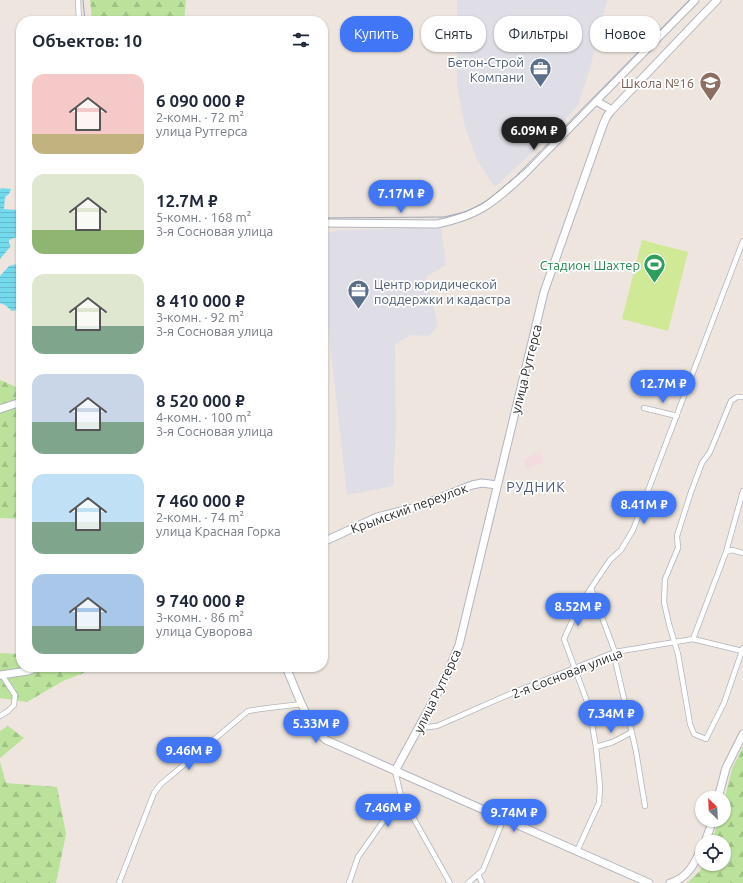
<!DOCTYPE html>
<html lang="ru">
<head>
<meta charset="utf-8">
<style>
  body { margin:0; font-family:Ubuntu,sans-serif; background:#f2f2f3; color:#1f2937; height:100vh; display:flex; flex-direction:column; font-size:15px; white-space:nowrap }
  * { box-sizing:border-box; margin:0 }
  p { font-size:13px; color:#747a83 }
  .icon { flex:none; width:22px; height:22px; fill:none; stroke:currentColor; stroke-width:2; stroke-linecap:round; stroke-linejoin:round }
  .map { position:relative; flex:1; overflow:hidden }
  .details { position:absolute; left:16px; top:16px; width:312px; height:656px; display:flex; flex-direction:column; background:#fff; border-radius:16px; box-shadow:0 1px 3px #0004 }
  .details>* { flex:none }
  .hud { position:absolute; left:340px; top:16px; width:343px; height:36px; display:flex; gap:8px }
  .needle { width:26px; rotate:336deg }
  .tools { position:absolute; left:695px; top:791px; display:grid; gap:8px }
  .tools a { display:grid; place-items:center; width:36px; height:36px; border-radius:50%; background:#fff; box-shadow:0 1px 3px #0004; font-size:20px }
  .price { position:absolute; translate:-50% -34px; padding:0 9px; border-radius:14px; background:#4176f7; color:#fff; font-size:13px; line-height:26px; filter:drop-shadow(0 1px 2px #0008) }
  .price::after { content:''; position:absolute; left:50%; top:24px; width:12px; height:9px; margin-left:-6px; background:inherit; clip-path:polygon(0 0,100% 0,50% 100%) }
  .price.active { background:#222; color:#fff }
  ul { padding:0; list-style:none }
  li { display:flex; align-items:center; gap:12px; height:100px; padding:0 16px }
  li span { display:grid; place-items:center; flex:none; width:112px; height:80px; border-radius:12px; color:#555 }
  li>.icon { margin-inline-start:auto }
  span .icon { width:48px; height:48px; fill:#fffc; stroke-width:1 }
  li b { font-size:17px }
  h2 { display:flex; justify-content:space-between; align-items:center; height:48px; padding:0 16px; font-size:17px }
  .chip { padding:0 14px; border-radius:16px; background:#fff; box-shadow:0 1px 3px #0004; font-size:14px; line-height:36px }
  .chip.active { background:#4176f7; color:#fff }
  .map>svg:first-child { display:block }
</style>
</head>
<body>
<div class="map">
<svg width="743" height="883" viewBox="0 0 743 883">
  <defs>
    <pattern id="forest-firs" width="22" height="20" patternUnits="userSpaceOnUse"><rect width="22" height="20" fill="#bbe29b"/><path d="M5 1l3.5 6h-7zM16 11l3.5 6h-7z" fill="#a1c286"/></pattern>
    <pattern id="water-rules" width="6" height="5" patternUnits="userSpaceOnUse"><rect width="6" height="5" fill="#73daed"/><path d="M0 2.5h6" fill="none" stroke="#64bbcb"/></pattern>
  </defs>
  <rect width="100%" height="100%" fill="#ede5de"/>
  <path fill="#dfdee6" d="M457 0H607L590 68 578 105 552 134 495 187 477 160 464 124 457 84Z
    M441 228 446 265 426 277 438 326 429 336 411 335 395 344 396 428 393 486 347 495 328 326 323 325V234L339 230Z"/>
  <path fill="#f3dbdf" d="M540 452 544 462 527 469 524 459Z"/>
  <path fill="url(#forest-firs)" d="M90 0H186L184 21H92Z
    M0 380 21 389V519L0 518Z
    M0 653 21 654V667H99L63 681 27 702 0 698Z
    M8 726 24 738 0 758V731Z
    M743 747V883H687L700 871 703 864H724V842H711L719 820H724V801L732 769Z
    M0 762 6 783 57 787 66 834 56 883H0Z"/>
  <path fill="#cfe997" d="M642 240 688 252 668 331 622 319Z"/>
  <path fill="url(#water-rules)" d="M1 188 11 189 9 194 5 197 4 209 17 210 21 202V226L16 230 17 237 9 240V243L11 246 0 259V190Z
    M21 263V309L12 311 5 305 0 303V276L9 266Z"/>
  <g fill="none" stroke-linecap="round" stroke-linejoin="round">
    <defs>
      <path id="minor" d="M78 0 79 21
        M743 397H737L731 401 710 452 702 463 691 492 677 536 678 548 665 579 664 602 669 624 678 654 690 724 694 734 706 739 724 703 743 648
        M644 408 677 416
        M726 552 732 550 743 553
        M693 639 726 552 743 491
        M0 716 8 711 14 705 15 695 2 675
        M420 728 437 726 517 691 615 652 693 639 742 651
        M596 747 613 742 632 732
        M401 796 450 883
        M645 806 636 751 616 664 615 652 591 588 610 560 621 550 633 530 743 241
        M577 851 599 803 600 787 596 747 589 707 564 639 578 608 591 588
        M478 874 482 883
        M119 883 154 793 161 784 248 711 260 709 302 704
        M349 883 358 857 401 796 395 771
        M468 883 483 870 504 818"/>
      <path id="secondary" d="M596 101 612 110
        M323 223 437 224C476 216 492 204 520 178L695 0
        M0 409 21 402
        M323 542 377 517 417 507 472 485 482 483 497 485
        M286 667C296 690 307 725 326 740L649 883
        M0 675 28 671 37 667
        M395 771 444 681 459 645 544 292 603 125 607 116 612 110 717 0
        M718 798 726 768 743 734
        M705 842 713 820
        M670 883C688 878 695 863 702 847"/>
    </defs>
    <use href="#minor" stroke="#b1b5bf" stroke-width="6"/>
    <use href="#secondary" stroke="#b1b5bf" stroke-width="9"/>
    <use href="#minor" stroke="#fff" stroke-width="4.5"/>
    <use href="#secondary" stroke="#fff" stroke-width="7"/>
    <path stroke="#a0a6b5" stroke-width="1" d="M83 0 85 21
      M323 218 444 217 465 212 482 204 489 199 526 168 690 0"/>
  </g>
  <defs>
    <symbol id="office-pin" viewBox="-11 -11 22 30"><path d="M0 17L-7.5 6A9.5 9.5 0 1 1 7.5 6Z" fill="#5c6f8a" stroke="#fff"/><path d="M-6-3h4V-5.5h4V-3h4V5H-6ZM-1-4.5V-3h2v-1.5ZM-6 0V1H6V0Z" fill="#fff"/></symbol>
    <symbol id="school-pin" viewBox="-11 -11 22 30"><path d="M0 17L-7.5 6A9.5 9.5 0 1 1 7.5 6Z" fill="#8d6e63" stroke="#fff"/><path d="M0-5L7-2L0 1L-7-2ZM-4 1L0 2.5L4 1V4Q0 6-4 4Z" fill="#fff"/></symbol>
    <symbol id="stadium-pin" viewBox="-11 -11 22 30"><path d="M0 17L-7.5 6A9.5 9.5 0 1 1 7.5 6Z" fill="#2e9e5b" stroke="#fff"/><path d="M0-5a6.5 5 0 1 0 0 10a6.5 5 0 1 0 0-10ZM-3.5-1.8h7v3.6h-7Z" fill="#fff"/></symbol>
  </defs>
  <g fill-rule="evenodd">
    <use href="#office-pin" x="528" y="56" width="25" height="34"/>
    <use href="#school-pin" x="698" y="70" width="25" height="34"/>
    <use href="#stadium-pin" x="642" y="252" width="25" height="34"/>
    <use href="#office-pin" x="346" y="278" width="25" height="34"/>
  </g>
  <g text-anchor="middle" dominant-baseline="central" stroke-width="3.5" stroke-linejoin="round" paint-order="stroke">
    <g font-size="13" fill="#4e5e75" stroke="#fff" text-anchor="end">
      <text x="524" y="62">Бетон-Строй<tspan x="524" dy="15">Компани</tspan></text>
      <text x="374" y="284" text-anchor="start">Центр юридической<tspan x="374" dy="15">поддержки и кадастра</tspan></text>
    </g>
    <g font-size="13" fill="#785e54" stroke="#fff" text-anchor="end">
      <text x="694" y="83">Школа №16</text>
    </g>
    <g font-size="13" fill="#27864d" stroke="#fff" text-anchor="end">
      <text x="640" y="265">Стадион Шахтер</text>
    </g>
    <g font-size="13" fill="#2b2b2b" stroke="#fff">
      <text transform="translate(526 369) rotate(-76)">улица Рутгерса</text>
      <text transform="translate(409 508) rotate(-20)">Крымский переулок</text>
      <text transform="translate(567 673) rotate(-21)">2-я Сосновая улица</text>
      <text transform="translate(437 691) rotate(-64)">улица Рутгерса</text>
    </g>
    <g font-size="14" letter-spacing="1" fill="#4c5a7c" stroke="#fff">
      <text x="536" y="487">РУДНИК</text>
    </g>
  </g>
</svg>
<div class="tools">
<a><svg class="needle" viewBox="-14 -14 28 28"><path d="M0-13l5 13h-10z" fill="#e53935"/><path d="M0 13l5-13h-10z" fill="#747a83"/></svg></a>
<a><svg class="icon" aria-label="locate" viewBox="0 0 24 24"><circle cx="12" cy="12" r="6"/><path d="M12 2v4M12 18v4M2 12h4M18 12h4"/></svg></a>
</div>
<b class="price active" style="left:534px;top:151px">6.09M ₽</b>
<b class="price" style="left:401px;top:214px">7.17M ₽</b>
<b class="price" style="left:663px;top:404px">12.7M ₽</b>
<b class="price" style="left:644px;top:525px">8.41M ₽</b>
<b class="price" style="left:578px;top:627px">8.52M ₽</b>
<b class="price" style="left:611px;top:734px">7.34M ₽</b>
<b class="price" style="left:316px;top:744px">5.33M ₽</b>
<b class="price" style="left:189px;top:771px">9.46M ₽</b>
<b class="price" style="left:388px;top:828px">7.46M ₽</b>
<b class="price" style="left:514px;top:833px">9.74M ₽</b>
<div class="hud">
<a class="chip active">Купить</a>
<a class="chip">Снять</a>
<a class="chip">Фильтры</a>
<a class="chip">Новое</a>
</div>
<section class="details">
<h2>Объектов: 10<svg class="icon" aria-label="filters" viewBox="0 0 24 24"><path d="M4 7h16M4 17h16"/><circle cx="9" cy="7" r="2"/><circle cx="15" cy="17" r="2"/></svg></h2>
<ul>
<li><span style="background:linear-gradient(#f6c9c9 75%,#c2b280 0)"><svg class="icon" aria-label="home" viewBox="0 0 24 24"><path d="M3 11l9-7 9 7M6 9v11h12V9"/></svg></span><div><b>6 090 000 ₽</b><p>2-комн. · 72 m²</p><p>улица Рутгерса</p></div></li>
<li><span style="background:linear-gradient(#dfe7d0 70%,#8fb573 0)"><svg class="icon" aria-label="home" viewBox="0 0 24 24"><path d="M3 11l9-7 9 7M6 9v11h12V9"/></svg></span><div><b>12.7M ₽</b><p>5-комн. · 168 m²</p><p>3-я Сосновая улица</p></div></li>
<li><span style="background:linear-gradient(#dfe7d0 65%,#7fa58c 0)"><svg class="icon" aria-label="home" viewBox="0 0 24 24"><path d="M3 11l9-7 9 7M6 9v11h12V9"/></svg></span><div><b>8 410 000 ₽</b><p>3-комн. · 92 m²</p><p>3-я Сосновая улица</p></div></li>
<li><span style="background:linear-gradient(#c9d6e8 60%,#7fa58c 0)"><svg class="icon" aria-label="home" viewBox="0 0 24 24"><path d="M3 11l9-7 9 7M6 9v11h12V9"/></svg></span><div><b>8 520 000 ₽</b><p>4-комн. · 100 m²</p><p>3-я Сосновая улица</p></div></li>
<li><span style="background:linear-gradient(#bfe0f5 60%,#7fa58c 0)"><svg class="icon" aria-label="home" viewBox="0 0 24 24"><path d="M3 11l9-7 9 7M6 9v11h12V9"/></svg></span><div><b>7 460 000 ₽</b><p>2-комн. · 74 m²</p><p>улица Красная Горка</p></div></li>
<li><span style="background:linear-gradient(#a9c7e8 65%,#7fa58c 0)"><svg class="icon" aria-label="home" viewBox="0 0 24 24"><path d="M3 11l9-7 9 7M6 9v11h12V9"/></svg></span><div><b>9 740 000 ₽</b><p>3-комн. · 86 m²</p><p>улица Суворова</p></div></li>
</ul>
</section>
</div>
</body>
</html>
